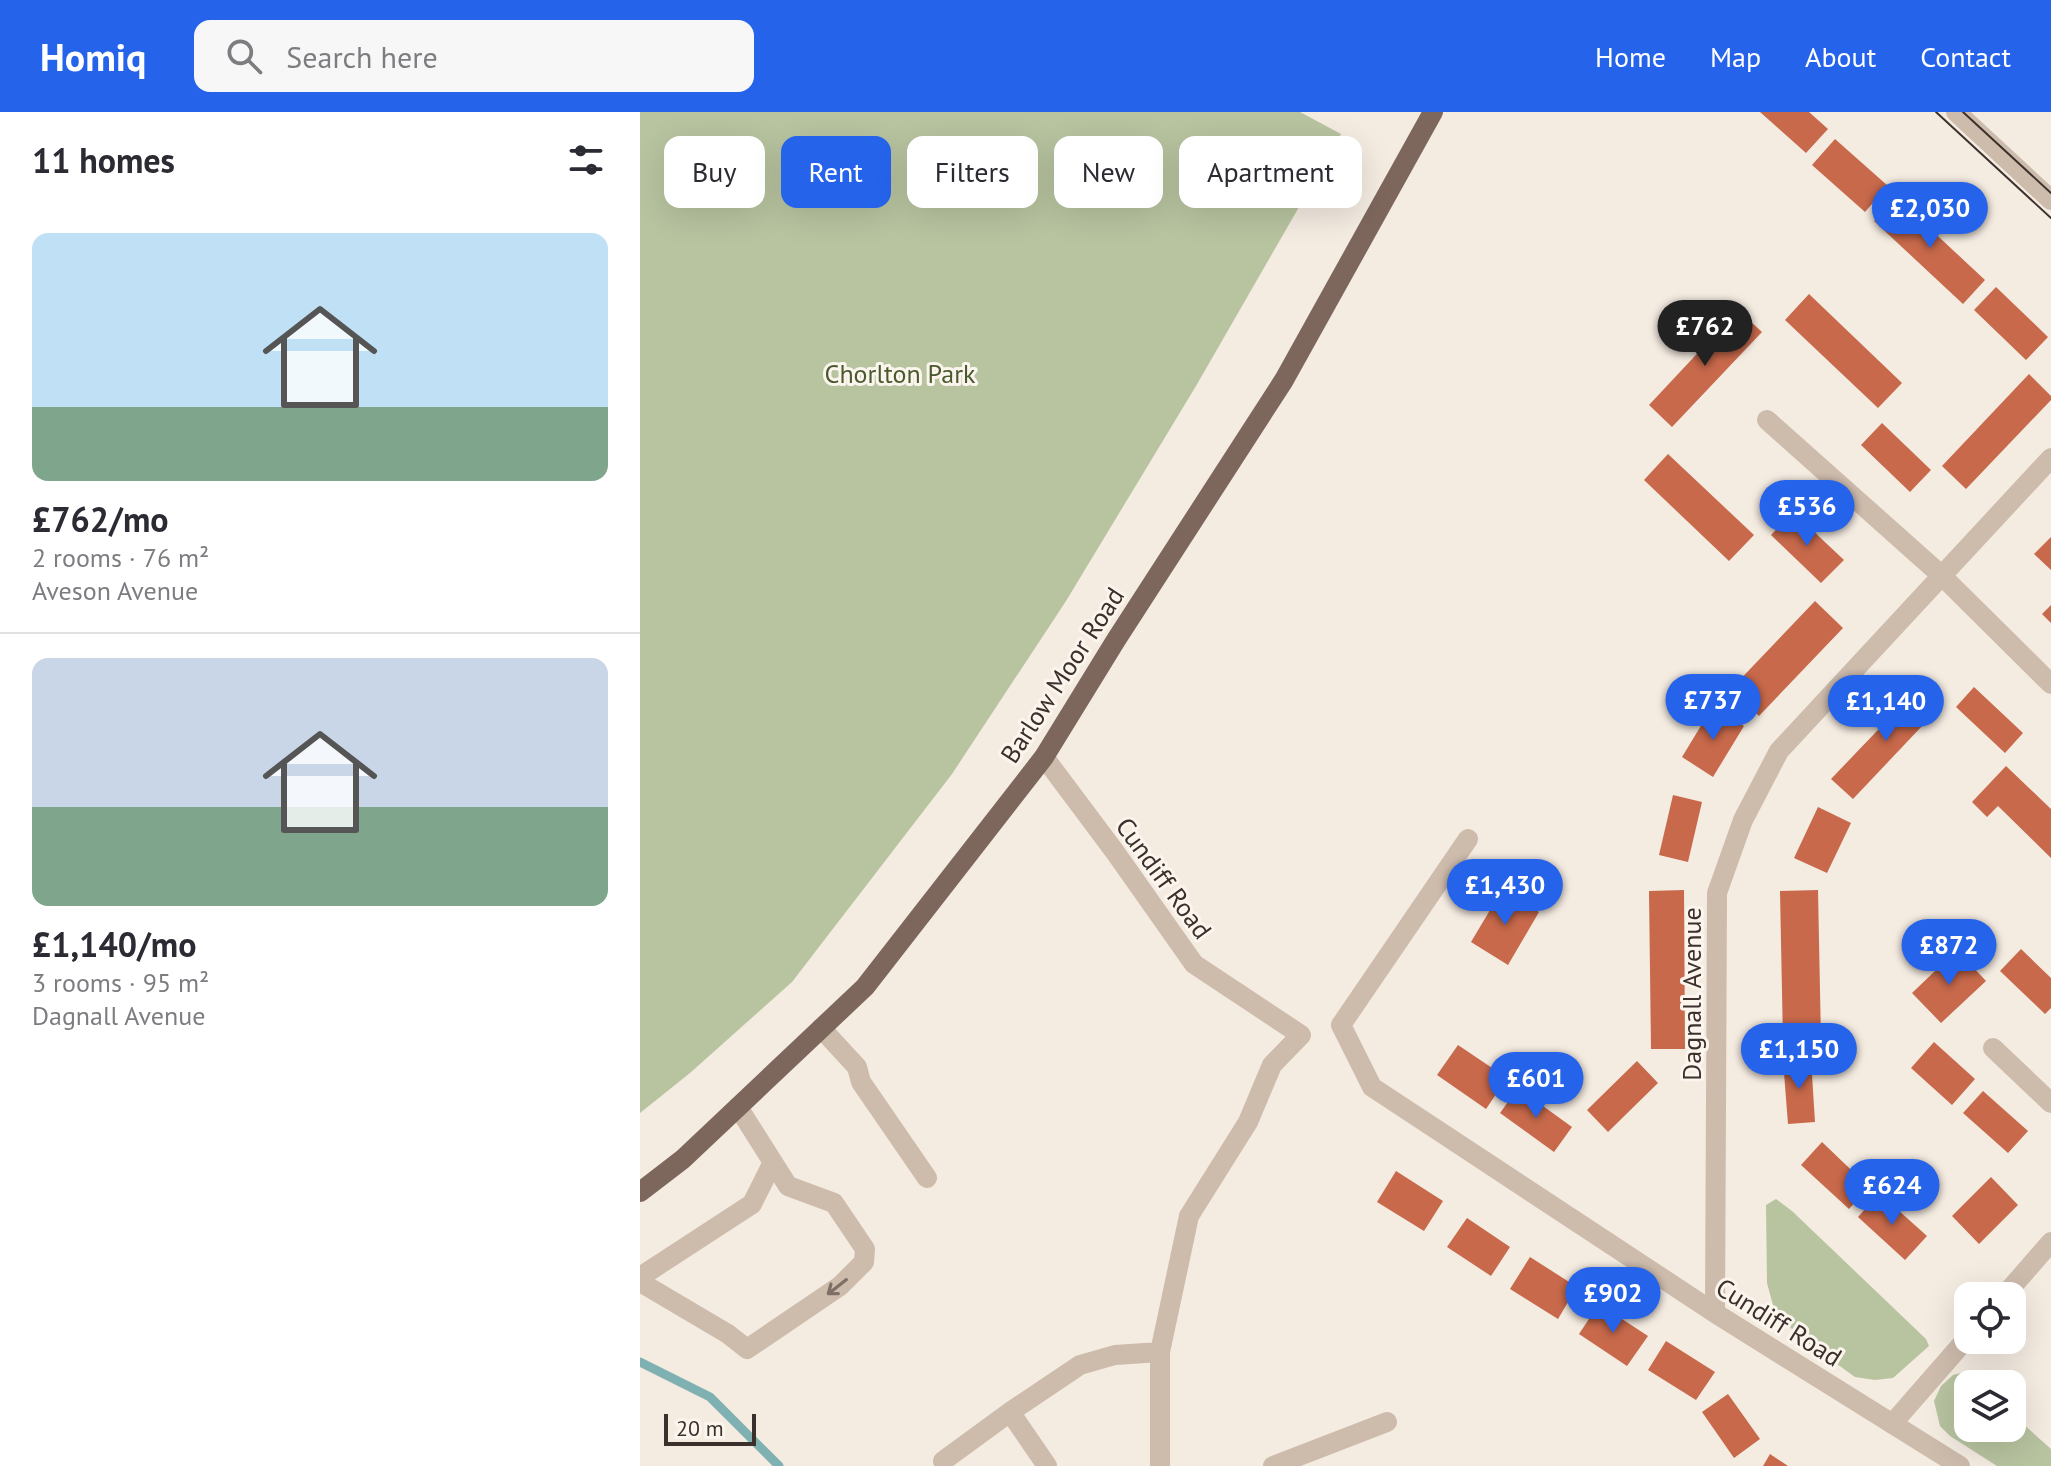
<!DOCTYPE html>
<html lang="en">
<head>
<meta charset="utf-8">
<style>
  body { margin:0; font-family:"PT Sans",sans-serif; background:#f7f7f7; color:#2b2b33; height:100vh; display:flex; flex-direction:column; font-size:30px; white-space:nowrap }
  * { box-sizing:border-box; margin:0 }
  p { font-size:26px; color:#7c7c81 }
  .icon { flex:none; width:44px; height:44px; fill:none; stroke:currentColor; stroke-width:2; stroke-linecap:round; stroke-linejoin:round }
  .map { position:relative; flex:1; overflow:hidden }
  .sheet { display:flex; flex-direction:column; background:#fff; width:640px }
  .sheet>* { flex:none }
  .top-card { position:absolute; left:24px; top:24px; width:760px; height:72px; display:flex; gap:16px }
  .controls { position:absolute; left:1314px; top:1170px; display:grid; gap:16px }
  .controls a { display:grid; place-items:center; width:72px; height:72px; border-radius:16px; background:#fff; box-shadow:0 8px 32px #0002; font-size:40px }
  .scale { position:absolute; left:24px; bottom:20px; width:92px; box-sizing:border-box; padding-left:8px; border:4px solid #3b302b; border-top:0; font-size:22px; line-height:28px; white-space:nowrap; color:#3b302b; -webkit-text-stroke:6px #fbf5ee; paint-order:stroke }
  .price { position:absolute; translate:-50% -68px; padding:0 18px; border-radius:28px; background:#2563eb; color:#fff; font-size:26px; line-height:52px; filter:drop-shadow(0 2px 4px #0008) }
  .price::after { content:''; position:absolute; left:50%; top:48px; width:24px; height:18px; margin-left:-12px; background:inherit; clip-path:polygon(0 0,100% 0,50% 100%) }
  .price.selected { background:#222; color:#fff }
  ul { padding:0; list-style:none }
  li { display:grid; align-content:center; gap:16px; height:424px; padding:0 32px }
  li+li { border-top:2px solid #e1e1e2 }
  li span { display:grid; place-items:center; height:248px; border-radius:16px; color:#555 }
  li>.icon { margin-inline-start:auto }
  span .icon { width:144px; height:144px; fill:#fffc; stroke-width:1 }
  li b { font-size:34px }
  h2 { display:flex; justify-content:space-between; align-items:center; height:96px; padding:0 32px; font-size:34px }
  .pill { padding:0 28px; border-radius:16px; background:#fff; box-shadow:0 8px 32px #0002; font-size:28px; line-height:72px }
  .pill.selected { background:#2563eb; color:#fff }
  header { display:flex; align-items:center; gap:48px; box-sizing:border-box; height:112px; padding:0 40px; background:#2563eb; color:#fff }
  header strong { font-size:38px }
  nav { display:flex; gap:44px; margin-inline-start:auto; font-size:28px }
  .search { width:560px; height:72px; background:#f7f7f7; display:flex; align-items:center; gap:20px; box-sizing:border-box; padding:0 28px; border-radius:16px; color:#7c7c81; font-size:30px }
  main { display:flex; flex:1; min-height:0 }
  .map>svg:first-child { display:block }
</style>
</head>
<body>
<header>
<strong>Homiq</strong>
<div class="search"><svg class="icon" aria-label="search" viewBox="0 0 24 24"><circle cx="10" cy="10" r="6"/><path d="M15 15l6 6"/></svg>Search here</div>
<nav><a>Home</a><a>Map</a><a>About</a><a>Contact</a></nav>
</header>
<main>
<section class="sheet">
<h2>11 homes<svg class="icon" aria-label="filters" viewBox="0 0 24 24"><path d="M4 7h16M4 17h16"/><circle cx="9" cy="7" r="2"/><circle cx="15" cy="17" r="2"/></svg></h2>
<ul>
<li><span style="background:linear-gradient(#bfe0f5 70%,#7fa58c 0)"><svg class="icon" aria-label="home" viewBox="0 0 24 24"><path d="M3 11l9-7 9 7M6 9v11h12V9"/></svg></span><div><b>£762/mo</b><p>2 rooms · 76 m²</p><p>Aveson Avenue</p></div></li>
<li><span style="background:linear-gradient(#c9d6e8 60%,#7fa58c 0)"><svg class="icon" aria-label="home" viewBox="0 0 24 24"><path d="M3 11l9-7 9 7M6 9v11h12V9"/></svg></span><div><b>£1,140/mo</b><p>3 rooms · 95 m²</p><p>Dagnall Avenue</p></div></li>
</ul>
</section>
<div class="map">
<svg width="1411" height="1354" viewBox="0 0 1411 1354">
  <rect width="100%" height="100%" fill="#f4ebe1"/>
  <path fill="#b8c4a0" d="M0 0H660L701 22 556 274 426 489 312 662 152 870 50 961 0 1001Z
    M1136 1087 1152 1099 1286 1227 1289 1234 1253 1266 1235 1268 1215 1265 1169 1232 1144 1210 1133 1193 1127 1171 1126 1093Z
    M1325 1260 1338 1272H1328V1316H1372V1302L1411 1337V1354H1357L1310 1324 1300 1314 1294 1289 1301 1274 1313 1263Z"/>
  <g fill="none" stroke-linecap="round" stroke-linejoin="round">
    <path stroke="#7fb0b2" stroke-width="9" d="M0 1250 70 1285 139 1354"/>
  </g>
  <path fill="#c8694b" d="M1120 0H1169L1188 17 1166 41Z
    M1195 27 1248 74 1225 100 1172 53Z
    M1256 85 1345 168 1323 192 1234 109Z
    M1356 175 1408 225 1386 248 1334 198Z
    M1169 182 1262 271 1238 296 1145 208Z
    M1098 198 1122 220 1032 315 1009 293Z
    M1389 262 1411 284V288L1326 377 1302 354Z
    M1242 311 1291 358 1270 380 1221 333Z
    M1028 342 1114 423 1089 449 1004 368Z
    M1153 400 1204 448 1181 471 1131 423Z
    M1411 425V458L1394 442Z
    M1175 489 1203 516 1119 604 1091 577Z
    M1411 493V511L1402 502Z
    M1280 574 1301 594 1213 687 1191 667Z
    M1334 575 1383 621 1365 641 1316 595Z
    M1073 594 1104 614 1073 665 1042 645Z
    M1366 654 1411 697V746L1358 694 1347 705 1332 690Z
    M1033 683 1062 690 1048 750 1019 743Z
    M1178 695 1211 711 1187 761 1154 746Z
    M862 778 899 800 868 853 831 830Z
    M1044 778 1045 937H1011L1009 779Z
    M1178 778 1181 929 1143 930 1140 779Z
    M1381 837 1411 866V896L1405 902 1360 859Z
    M1317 838 1346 869 1301 911 1272 881Z
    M1294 930 1335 967 1312 993 1271 956Z
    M818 933 867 966 846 997 797 963Z
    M1171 947 1175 1010 1148 1012 1143 948Z
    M997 949 1018 971 968 1020 947 998Z
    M878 976 932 1015 914 1040 860 1001Z
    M1343 979 1388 1019 1368 1041 1323 1001Z
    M1182 1030 1229 1075 1209 1097 1161 1053Z
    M756 1059 803 1089 784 1119 737 1090Z
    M1351 1065 1378 1093 1339 1132 1312 1104Z
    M1239 1081 1287 1124 1265 1148 1218 1105Z
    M827 1106 870 1135 851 1164 807 1135Z
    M890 1145 937 1175 918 1207 870 1177Z
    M959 1192 1008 1224 987 1254 939 1222Z
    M1026 1229 1075 1260 1056 1288 1008 1258Z
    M1088 1282 1120 1327 1094 1346 1062 1300Z
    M1130 1342 1148 1354H1123Z"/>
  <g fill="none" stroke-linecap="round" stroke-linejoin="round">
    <path stroke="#cdbbac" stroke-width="20" d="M1316 0 1411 88
      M1127 308 1301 463 1411 572
      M404 645 475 740 554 852 661 923 632 953 608 1010 549 1104 520 1240V1354
      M828 727 701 913 732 975 1075 1201 1320 1354
      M181 916 217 955 221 970 287 1066
      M1353 936 1411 991
      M0 1165 112 1092 133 1050
      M0 1170 88 1222 107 1237 200 1174 224 1150 225 1137 194 1091 148 1074 98 995
      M1364 1184 1411 1130
      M1075 1201 1077 781 1103 708 1139 639 1411 346
      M1252 1312 1328 1225
      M303 1349 370 1300
      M407 1354 370 1300 440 1253 475 1243 520 1240
      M633 1354 747 1310"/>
    <path stroke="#7d675c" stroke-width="20" d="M0 1080 43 1047 225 875 404 645 476 528 644 268 793 0"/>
    <path stroke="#3b302b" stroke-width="2" d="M1296 0 1411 106
      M1323 0 1411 81"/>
  </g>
  <defs><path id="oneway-shaft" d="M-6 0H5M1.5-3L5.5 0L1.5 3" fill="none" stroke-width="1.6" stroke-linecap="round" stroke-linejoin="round" transform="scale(2)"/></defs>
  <use stroke="#7d6f65" href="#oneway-shaft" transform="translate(197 1175) rotate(142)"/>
  <g text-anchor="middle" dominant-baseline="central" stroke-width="6" stroke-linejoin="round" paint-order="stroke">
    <g font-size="26" fill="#4a5a2e" stroke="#fbf5ee">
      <text x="260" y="261">Chorlton Park</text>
    </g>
    <g font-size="26" fill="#3b302b" stroke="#fbf5ee">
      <text transform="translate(422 563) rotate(-57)">Barlow Moor Road</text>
      <text transform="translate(524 766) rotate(54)">Cundiff Road</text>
      <text transform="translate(1051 882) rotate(-90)">Dagnall Avenue</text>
      <text transform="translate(1139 1210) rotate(32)">Cundiff Road</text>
    </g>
  </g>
</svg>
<div class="controls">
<a><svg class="icon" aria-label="locate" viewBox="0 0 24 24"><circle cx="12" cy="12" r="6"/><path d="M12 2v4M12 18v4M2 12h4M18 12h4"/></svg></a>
<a><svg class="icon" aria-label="layers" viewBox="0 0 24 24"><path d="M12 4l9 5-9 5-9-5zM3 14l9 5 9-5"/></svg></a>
</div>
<div class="scale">20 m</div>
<b class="price" style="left:1290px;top:138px">£2,030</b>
<b class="price selected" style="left:1065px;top:256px">£762</b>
<b class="price" style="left:1167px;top:436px">£536</b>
<b class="price" style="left:1073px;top:630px">£737</b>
<b class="price" style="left:1246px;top:631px">£1,140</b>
<b class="price" style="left:865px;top:815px">£1,430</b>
<b class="price" style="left:1309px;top:875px">£872</b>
<b class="price" style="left:1159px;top:979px">£1,150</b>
<b class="price" style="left:896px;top:1008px">£601</b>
<b class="price" style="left:1252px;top:1115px">£624</b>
<b class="price" style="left:973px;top:1223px">£902</b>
<div class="top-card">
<a class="pill">Buy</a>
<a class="pill selected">Rent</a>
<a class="pill">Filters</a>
<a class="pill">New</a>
<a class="pill">Apartment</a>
</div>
</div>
</main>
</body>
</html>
